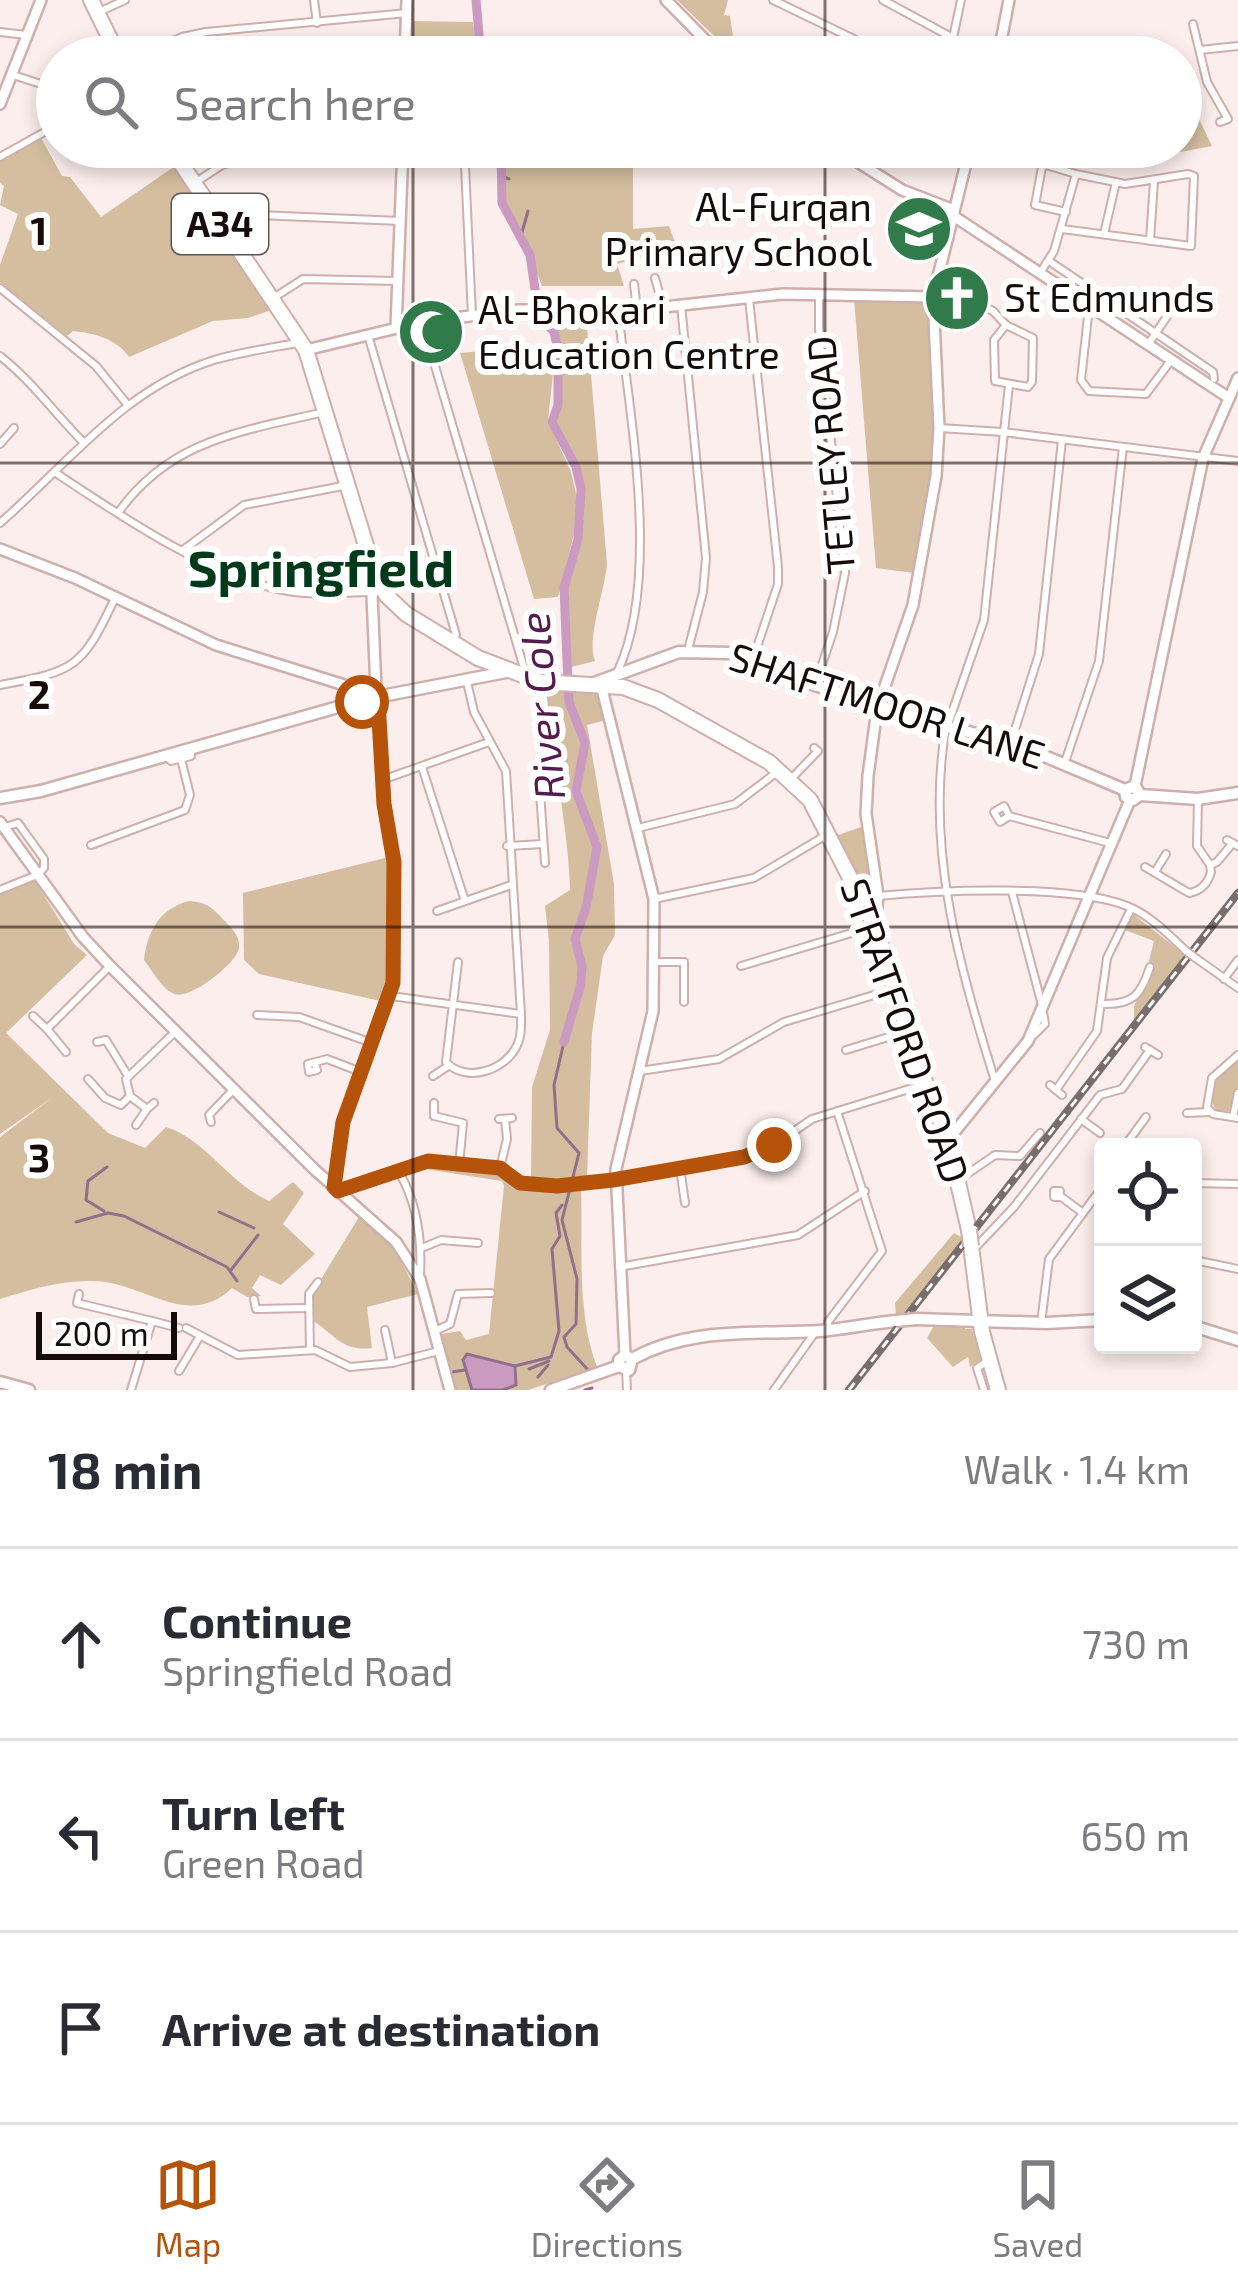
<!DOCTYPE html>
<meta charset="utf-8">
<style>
body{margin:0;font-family:"Exo 2",sans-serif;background:#f2f2f3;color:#2b2b33}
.controls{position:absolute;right:36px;bottom:36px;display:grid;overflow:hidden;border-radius:12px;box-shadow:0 6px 18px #0003}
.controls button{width:108px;height:108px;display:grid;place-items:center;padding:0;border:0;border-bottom:3px solid #e1e1e2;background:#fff;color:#2b2b33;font:60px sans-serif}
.scale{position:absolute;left:36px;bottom:30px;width:141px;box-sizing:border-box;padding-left:12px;border:6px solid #150b0a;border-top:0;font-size:33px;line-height:42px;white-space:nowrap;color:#150b0a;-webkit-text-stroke:9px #fff;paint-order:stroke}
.stop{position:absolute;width:36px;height:36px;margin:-27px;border:9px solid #b45309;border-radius:50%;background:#fff}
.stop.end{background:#b45309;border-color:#fff;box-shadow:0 3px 12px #0008}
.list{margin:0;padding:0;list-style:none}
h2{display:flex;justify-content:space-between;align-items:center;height:156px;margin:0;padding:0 48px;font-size:51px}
h2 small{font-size:39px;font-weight:400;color:#7c7c81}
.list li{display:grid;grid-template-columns:78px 1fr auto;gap:36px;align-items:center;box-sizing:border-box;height:192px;padding:0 48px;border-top:3px solid #e1e1e2}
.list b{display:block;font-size:45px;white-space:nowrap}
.list p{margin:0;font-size:39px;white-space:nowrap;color:#7c7c81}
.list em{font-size:39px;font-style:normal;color:#7c7c81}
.icon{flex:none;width:66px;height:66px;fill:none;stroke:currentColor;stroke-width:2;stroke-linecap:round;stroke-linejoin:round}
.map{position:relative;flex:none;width:1238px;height:1390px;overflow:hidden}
.search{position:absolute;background:#fff;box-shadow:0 6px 18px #0003;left:36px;right:36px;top:36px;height:132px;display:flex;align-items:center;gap:30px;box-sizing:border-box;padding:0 42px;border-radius:66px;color:#7c7c81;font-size:45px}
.sheet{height:732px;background:#fff}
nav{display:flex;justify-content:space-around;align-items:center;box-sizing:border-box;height:168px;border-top:3px solid #e1e1e2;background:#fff;font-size:33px;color:#7c7c81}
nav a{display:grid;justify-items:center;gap:6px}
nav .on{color:#b45309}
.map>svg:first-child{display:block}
.green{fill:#d4be9f}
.water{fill:#cb9ac1;stroke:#946f8a;stroke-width:3}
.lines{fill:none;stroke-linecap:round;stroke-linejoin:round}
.stream{stroke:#946f8a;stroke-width:3}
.river{stroke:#cb9ac1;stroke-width:9}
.minor-casing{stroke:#cfafac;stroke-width:10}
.tertiary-casing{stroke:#cfafac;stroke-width:14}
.secondary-casing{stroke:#cfafac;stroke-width:15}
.trunk-casing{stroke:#cfafac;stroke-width:18}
.minor{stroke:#fff;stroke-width:6}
.tertiary{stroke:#fff;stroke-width:9}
.secondary{stroke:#fff;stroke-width:10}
.trunk{stroke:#fff;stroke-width:14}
.rail-casing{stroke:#786d6c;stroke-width:8}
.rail{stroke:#fff;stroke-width:3;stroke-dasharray:9;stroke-linecap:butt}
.minor-bridge-casing{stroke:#cfafac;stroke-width:10;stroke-linecap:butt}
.secondary-bridge-casing{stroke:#cfafac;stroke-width:15;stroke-linecap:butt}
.trunk-bridge-casing{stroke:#cfafac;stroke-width:18;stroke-linecap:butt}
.minor-bridge{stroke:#fff;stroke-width:6}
.secondary-bridge{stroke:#fff;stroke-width:10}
.trunk-bridge{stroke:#fff;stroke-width:14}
.route{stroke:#b45309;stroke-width:15}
.grid{fill:none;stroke:#150b0a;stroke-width:3;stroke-opacity:0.55}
.labels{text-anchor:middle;stroke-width:12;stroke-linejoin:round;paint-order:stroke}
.shield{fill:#fff;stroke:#5b5454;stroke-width:3}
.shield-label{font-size:36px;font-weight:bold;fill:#150b0a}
.poi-label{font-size:39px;fill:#150b0a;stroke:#fff;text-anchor:start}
.street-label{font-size:39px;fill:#150b0a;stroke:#fff}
.water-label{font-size:42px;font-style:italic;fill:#541b4c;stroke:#fff}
.district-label{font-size:51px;font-weight:bold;fill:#013a1a;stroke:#fff}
.grid-label{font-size:39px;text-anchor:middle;font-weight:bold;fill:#150b0a;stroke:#fff;stroke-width:12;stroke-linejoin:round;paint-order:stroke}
</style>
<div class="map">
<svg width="1238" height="1390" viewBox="0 0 1238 1390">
<rect width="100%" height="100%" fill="#fbeeec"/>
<!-- green -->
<g class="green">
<polygon points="677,0 728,0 724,15 730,16 736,57"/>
<polygon points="411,21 473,22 478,57 409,57"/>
<polygon points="1181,82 1212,146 1138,160 1137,147 1181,147"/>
<path d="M41 138 62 176 70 177 101 217 175 166 271 310 248 318 213 321 129 357C117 339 94 333 73 331L67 336 0 282V265L18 214 0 205 4 186 0 183V159Z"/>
<polygon points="502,147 633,147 633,229 669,226 677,248 617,264 624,286 542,286 525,242 503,203"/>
<polygon points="854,298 930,300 936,417 932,476 914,573 876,568"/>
<path d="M586 315 607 564C605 590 586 640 595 661L567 668 564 588 582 510 576 467 552 422 558 405V349L553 332 539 316Z"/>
<polygon points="556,345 548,421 571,472 580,511 558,597 534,599 460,353"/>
<path d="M544 690 600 692 610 719 587 725 614 884 615 935 603 956 592 1033 587 1177 574 1182 531 1181 532 1087 550 1030 549 941 545 906 570 890C568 821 552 758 544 690Z"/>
<polygon points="864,826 872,883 862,884 838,835"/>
<polygon points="389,857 389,957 385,1002 259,974 244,960 243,893"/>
<path d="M34 879 74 944 87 955 6 1033 108 1133 145 1148 166 1127C208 1141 227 1182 269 1201L293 1182 304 1193 283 1224 315 1254 281 1285 260 1275 252 1288 261 1296 247 1297 232 1288C187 1331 144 1281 92 1281 62 1280 28 1290 0 1299V1137L53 1097 0 1134V893Z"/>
<path d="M189 901C204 902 211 906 221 917 229 926 241 935 239 948 237 963 190 1000 175 994 162 990 152 970 144 960 147 932 160 908 189 901Z"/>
<polygon points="1133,914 1185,955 1134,1020 1134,1006 1154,968 1148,965 1154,941 1125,930"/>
<polygon points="1238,1057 1238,1089 1231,1111 1217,1112 1210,1098 1220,1071"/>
<path d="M437 1163 494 1172 516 1187 551 1190 581 1188C583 1246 576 1312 597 1367L528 1390H456L441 1334 460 1331 466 1340 489 1334 504 1186 502 1181 425 1169 423 1164Z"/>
<path d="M359 1217 395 1250 418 1294 367 1307 372 1348C342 1352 334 1334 312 1320V1294Z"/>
<polygon points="954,1233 964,1239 906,1314 896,1315 895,1303"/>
<polygon points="936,1322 965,1323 965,1329 972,1329 981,1359 970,1367 968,1357 953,1367 927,1338"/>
</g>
<!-- water -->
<polygon class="water" points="467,1354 515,1366 516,1385 503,1390 472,1390 463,1360"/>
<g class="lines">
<!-- stream -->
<g class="stream">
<polyline points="501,176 509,179"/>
<polyline points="521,236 528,211"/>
<polyline points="564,1042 554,1085 557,1128 579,1153 562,1220 577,1279 576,1324 564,1337 567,1347 589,1371"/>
<polyline points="104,1211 86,1200 88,1181 107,1167"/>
<polyline points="219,1212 254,1228"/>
<polyline points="76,1222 108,1213 124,1216 227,1267 237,1281"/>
<polyline points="231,1270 258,1235"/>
<polyline points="515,1366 551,1357 559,1331 552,1249 560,1236 556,1213 562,1205"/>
<polyline points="529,1369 549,1361"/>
<polyline points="452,1372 465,1370"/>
<polyline points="538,1377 548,1365"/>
<polyline points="585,1390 592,1388"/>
</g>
<!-- river -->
<g class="river">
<polyline points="476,0 481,57"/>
<polyline points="501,147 502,203 530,255 539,316 554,332 558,349 558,405 552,422 576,467 581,489 578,539 564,588 567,660 569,702 585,743 576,791 597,847 586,908 575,939 582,966 581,984 564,1042"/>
</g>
<!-- minor casing -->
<g class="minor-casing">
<g id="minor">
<polyline points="314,0 317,23"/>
<polyline points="773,0 854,39 867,57"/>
<polyline points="883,0 953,38"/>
<polyline points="101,11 125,0"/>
<polyline points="1193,24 1207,82 1228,119 1220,122"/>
<polyline points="0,32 26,35"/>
<polyline points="1200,50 1238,46"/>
<polyline points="134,57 182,37 206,32 407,13"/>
<polyline points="949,57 961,0"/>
<polyline points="13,75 41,84 57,97"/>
<polyline points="450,147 465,166 472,316"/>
<polyline points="938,147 964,166"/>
<polyline points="0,157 57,125"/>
<polyline points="196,182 222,165 255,156 402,160"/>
<polyline points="1066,212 1035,205 1042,167 1046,165 1076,174"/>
<polyline points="229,233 258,215 400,221"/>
<polyline points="1104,234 1116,182"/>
<polyline points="1150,241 1154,181"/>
<polyline points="1052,263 1213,372 1214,379"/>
<polyline points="1040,273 1054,251 1076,174 1125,184 1188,174 1194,176 1191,246 1062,229"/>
<polyline points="655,278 663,307"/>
<polyline points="634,284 637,310"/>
<polyline points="0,288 96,366 127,404"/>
<polyline points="275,297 303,279 398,281"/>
<polyline points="749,299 778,567 778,584 753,659"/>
<polyline points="978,304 993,311 1006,325"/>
<polyline points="681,305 706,558 703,592 688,650"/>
<polyline points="1089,307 1081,380 1089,391 1146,394 1172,359"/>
<polyline points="422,322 526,675"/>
<polygon points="1006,325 1033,338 1032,382 1028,387 995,381 994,340"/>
<polyline points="368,335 452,621 456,635 453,641"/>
<polyline points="1149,343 1183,293"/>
<path d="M0 356C32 381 55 414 84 443"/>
<polyline points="939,428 1003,432 1238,461"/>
<polyline points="0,444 14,428"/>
<path d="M56 473C119 515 213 579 288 591 315 596 345 592 372 592"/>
<path d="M118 513C170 439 244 431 324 412"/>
<path d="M0 523C68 464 124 388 214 360 241 352 270 348 297 343"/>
<polyline points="183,550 244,505 348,485"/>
<path d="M617 673C662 579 629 413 618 310"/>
<path d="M0 685C76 671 82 668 115 598"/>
<polyline points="815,685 833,632 845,573 819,328 819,293"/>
<polyline points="543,686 551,775"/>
<path d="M946 726C925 848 959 965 995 1081"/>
<polyline points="947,727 984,620 1009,385"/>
<polyline points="1011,742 1039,654 1062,440"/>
<polyline points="167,757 171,761 191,756 191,750"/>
<polyline points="1065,762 1099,661 1123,447"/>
<polyline points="422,767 465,901"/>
<polyline points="382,780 489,742"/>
<polyline points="790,780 818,751 814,748"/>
<polyline points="540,792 545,863"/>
<polyline points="1198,799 1197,846 1210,865 1217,862 1232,844"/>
<polyline points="1009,816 1004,806 994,812 1000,822 1009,816 1110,843"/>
<polyline points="638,828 735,804 777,772"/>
<polyline points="1227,840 1238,846"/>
<polyline points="91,845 185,810 190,795 181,759"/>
<polyline points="507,846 543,844"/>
<path d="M1145 867 1189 893C1201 891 1208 883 1211 872L1210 865"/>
<polyline points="1155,872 1166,854"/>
<polyline points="0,890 37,875 44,868 44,859 18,823 5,827"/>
<polyline points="1012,892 1042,1005"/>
<path d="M872 893 878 896C939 890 1073 884 1127 906 1150 915 1169 935 1186 951"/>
<polyline points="654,899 754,878 828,834"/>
<polyline points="437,911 511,885"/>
<polyline points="1197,959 1238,988"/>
<path d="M458 962 446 1062C466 1084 508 1070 518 1043 522 1034 521 1024 521 1014L506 771 474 712 467 682"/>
<polyline points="654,962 684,962 684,1002"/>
<polyline points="741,966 875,926"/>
<polyline points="1224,979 1238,960"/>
<polyline points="391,996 521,1014"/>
<path d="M1102 1004C1133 1005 1141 995 1150 967"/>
<polyline points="257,1015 299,1017 372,1043"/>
<polyline points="33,1016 47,1029 110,966"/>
<polyline points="47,1029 66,1052"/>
<polyline points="1034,1035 1045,1024 1043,1012"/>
<polyline points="97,1042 106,1040 128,1076"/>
<polyline points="1145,1047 1158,1055"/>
<polyline points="846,1050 895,1035"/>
<polyline points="1238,1055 1212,1078 1207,1107 1213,1114 1238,1118"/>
<polyline points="315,1064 317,1070 309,1072 308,1064 327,1059 361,1072"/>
<polyline points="640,1071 719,1059 784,1022 894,989"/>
<polyline points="433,1076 448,1066"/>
<polyline points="88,1079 105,1098 121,1105 130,1096"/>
<polyline points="1050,1085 1062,1095"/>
<polyline points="1056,1090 1097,1031 1107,958 1131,909"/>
<polyline points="154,1103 147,1109 130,1096 126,1079 176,1031"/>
<polyline points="434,1103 434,1116 463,1123 459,1165"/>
<polyline points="1187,1113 1209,1112"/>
<polyline points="1233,1117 1238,1093"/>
<polyline points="499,1119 512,1118"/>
<polyline points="1081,1119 1100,1133"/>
<polyline points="211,1122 209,1115 234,1089"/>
<polyline points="136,1125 147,1109"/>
<polyline points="1124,1147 1146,1117"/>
<polyline points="500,1168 507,1139 505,1119"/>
<polyline points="680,1168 685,1203"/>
<path d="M399 1172C417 1203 422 1240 420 1275"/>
<polyline points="960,1179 995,1155 1020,1156 1040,1133"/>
<polyline points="1193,1183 1238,1184"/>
<polyline points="338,1191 428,1161 500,1169 519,1183 557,1186 613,1180 744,1157 774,1145 812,1119 922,1085"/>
<polygon points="1054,1191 1060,1191 1059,1197 1054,1197"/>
<polyline points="1060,1196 1083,1213"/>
<polyline points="422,1248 441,1240 478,1243"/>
<polyline points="975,1248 1014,1207 1100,1095 1122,1089 1150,1050"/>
<polyline points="1199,1261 1238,1269"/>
<polyline points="619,1267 798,1235 865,1191"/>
<polyline points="1193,1271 1194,1266"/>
<polyline points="79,1294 77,1303 152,1321"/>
<polyline points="254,1299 256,1309 308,1308"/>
<polyline points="1041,1323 1049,1259 1103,1186"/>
<polyline points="186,1328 238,1355 315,1350 350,1367 392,1363 439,1351"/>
<polyline points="828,1328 828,1322 882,1251 837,1111"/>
<polyline points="385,1330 392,1363"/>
<polyline points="433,1332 450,1324 458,1294 491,1293"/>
<polyline points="310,1350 309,1294 318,1282"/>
<polyline points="626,1370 627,1390"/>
<polyline points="179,1371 200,1336"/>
<polyline points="131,1390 152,1321 179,1328"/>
<polyline points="774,1390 816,1331"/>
<polyline points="984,1390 977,1368 989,1360"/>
</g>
</g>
<!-- tertiary casing -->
<g class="tertiary-casing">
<g id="tertiary">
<polyline points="666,0 722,57"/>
<polyline points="405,57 407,0"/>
<polyline points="998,57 1009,0"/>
<polyline points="0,104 41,0"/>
<polyline points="834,147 902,190 954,210"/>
<polyline points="952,215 1229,398"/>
<polyline points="396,328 403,147"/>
<polyline points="306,350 422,322 518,310 637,310 783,294 933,297"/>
<polyline points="0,549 75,578 216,645 370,693"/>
<polyline points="601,685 654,899 653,1011 616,1169 625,1355"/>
<polyline points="376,689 372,595 379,585"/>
<polyline points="1135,786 1203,458 1238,378"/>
<polyline points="0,822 83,937 110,966 315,1170 396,1242 420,1279 450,1390"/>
<polyline points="875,926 878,896 866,814 868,776 877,709 913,605 936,476 939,428 933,297 970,147"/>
<polyline points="948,1140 1028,1041 1130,800"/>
<polyline points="334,1187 343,1122 393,983 394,862 384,804 378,701"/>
</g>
</g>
<!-- secondary casing -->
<g class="secondary-casing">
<g id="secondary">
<polyline points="589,685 679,652 732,653 815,685 947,727 1011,742 1125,790"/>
<polyline points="376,689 370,695 374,701 382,696 506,672"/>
<polyline points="1140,795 1135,786 1125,790 1126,797 1133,800 1140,795 1198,799 1238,793"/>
<polyline points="0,798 41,791 370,698"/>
<polyline points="916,1319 1046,1323 1103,1320"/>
<polyline points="1193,1326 1238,1340"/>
<path d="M619 1366V1360L625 1355 632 1359C692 1326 755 1335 820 1331 846 1329 871 1323 896 1321"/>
<polyline points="0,1382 29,1390"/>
<polyline points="551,1390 619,1366 629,1370 632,1359"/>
</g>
</g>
<!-- trunk casing -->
<g class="trunk-casing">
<g id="trunk">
<polyline points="91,0 119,57"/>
<polyline points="170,147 306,350 376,578 387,596 406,614 478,658 541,682 623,687 658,700 769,762 810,800 875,926 916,1059 948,1140 969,1230"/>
<polyline points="971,1246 982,1332 998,1390"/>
</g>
</g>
<!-- minor -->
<use href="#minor" class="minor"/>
<!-- tertiary -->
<use href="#tertiary" class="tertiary"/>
<!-- secondary -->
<use href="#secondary" class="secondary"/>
<!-- trunk -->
<use href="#trunk" class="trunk"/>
<!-- rail casing -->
<g class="rail-casing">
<polyline id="rail" points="849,1390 1238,893"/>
</g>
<!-- rail -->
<use href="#rail" class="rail"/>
<!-- minor-bridge casing -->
<g class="minor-bridge-casing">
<polyline id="minor-bridge" points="1186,951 1197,959"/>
</g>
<!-- secondary-bridge casing -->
<g class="secondary-bridge-casing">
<polyline id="secondary-bridge" points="896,1321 916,1319"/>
</g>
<!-- trunk-bridge casing -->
<g class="trunk-bridge-casing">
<polyline id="trunk-bridge" points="969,1230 971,1246"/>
</g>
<!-- minor-bridge -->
<use href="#minor-bridge" class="minor-bridge"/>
<!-- secondary-bridge -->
<use href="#secondary-bridge" class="secondary-bridge"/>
<!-- trunk-bridge -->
<use href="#trunk-bridge" class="trunk-bridge"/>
</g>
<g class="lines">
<!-- route -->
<polyline class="route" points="362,702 370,698 378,701 384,804 394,862 393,983 343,1122 334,1187 338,1191 428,1161 500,1168 520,1183 557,1186 613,1180 744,1157 774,1145"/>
</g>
<!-- grid -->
<path class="grid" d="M413 0V57M825 0V57M413 147V1390M825 147V1390M0 463H1238M0 927H1238"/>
<!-- icons -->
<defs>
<g id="school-disc" transform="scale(3.45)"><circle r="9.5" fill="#307b49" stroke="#fff"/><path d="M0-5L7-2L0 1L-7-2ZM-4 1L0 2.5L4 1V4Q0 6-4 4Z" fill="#fff"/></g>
<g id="church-disc" transform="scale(3.45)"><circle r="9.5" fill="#307b49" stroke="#fff"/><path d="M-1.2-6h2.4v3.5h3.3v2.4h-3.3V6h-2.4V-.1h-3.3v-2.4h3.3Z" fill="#fff"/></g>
<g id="mosque-disc" transform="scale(3.45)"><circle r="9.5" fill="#307b49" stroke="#fff"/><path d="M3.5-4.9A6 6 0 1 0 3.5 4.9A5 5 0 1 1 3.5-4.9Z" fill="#fff"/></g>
</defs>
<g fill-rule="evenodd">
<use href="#school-disc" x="919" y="229"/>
<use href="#church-disc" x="957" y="298"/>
<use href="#mosque-disc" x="431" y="332"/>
</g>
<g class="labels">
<!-- shield labels -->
<rect class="shield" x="172" y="194" width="96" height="60" rx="9"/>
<g class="shield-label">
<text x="220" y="237">A34</text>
</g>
<!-- poi labels -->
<g class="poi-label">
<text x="872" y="221" text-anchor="end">Al-Furqan<tspan x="872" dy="45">Primary School</tspan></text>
<text x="1004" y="312">St Edmunds</text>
<text x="478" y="324">Al-Bhokari<tspan x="478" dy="45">Education Centre</tspan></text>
</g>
<!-- street labels -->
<g class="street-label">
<text transform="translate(831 455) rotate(-95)" y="14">TETLEY ROAD</text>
<text transform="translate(887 706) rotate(18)" y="14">SHAFTMOOR LANE</text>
<text transform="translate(905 1031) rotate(71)" y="14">STRATFORD ROAD</text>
</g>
<!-- water labels -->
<g class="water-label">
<text transform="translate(542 706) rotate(-95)" y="15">River Cole</text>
</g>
<!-- district labels -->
<g class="district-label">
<text x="321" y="587">Springfield</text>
</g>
</g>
<g class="grid-label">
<text x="39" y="245">1</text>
<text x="39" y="709">2</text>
<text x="39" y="1172">3</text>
</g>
</svg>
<div class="controls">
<button><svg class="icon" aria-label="locate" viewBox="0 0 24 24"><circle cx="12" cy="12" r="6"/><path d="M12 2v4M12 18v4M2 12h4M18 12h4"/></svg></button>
<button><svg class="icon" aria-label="layers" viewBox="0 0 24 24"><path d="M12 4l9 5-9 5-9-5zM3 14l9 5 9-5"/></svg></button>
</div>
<div class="scale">200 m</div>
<div class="stop" style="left:362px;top:702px"></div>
<div class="stop end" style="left:774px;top:1145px"></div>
<div class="search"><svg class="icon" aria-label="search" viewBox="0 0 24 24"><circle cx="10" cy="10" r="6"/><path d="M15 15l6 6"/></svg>Search here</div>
</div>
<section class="sheet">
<h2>18 min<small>Walk · 1.4 km</small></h2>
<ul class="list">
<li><svg class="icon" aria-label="ahead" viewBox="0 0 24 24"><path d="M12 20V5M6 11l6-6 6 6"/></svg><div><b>Continue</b><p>Springfield Road</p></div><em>730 m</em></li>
<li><svg class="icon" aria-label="left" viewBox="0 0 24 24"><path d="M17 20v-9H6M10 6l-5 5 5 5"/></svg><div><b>Turn left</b><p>Green Road</p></div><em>650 m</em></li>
<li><svg class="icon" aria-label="arrive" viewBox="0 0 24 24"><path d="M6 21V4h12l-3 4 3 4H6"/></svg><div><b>Arrive at destination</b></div></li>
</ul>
</section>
<nav>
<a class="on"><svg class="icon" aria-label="map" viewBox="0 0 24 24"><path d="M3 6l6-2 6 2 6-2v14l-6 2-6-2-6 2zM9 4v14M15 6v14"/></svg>Map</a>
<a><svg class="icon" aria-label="directions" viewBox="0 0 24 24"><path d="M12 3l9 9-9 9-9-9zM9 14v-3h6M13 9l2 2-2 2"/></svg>Directions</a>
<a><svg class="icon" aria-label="saved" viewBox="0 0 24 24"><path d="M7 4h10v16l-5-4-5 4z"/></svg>Saved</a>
</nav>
